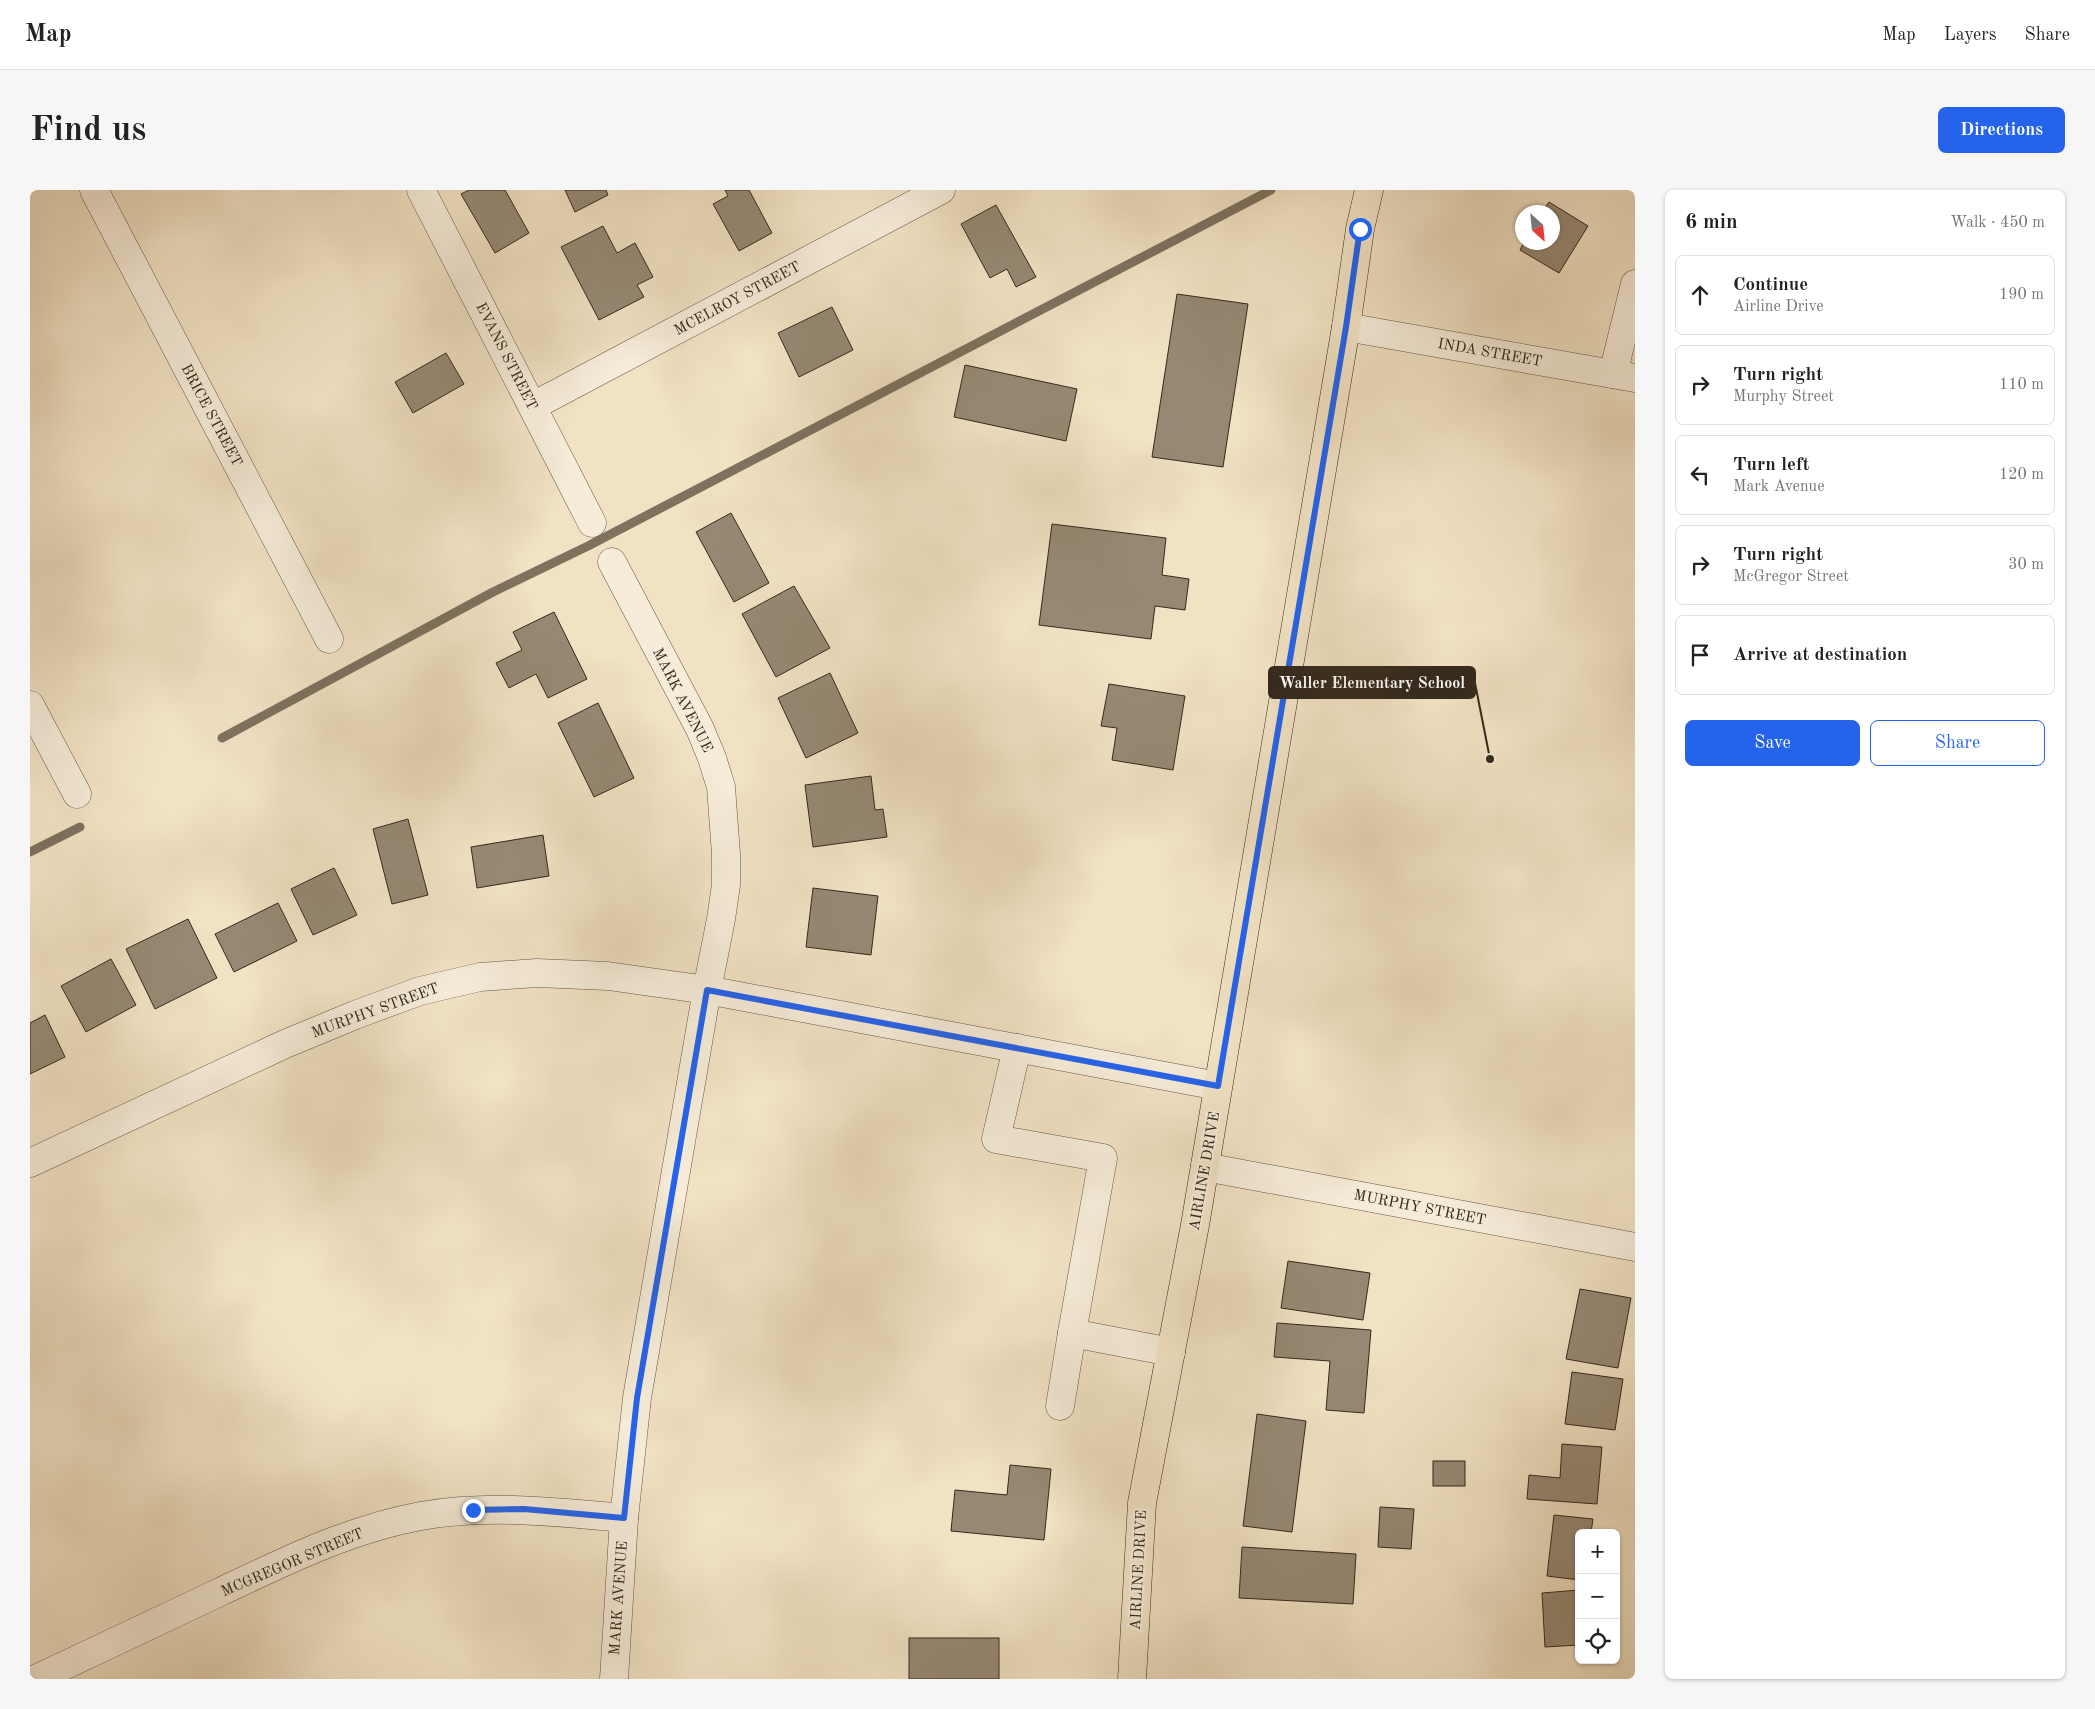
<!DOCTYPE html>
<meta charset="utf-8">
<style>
body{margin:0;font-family:"Old Standard TT",serif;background:#f6f6f6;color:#222}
.controls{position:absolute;right:15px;bottom:15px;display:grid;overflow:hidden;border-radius:8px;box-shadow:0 1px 4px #0004}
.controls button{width:45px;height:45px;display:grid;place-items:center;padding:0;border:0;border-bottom:1px solid #e0e0e0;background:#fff;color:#222;font:25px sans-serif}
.compass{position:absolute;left:1485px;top:15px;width:45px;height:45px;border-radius:50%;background:#fff;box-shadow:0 1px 4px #0004;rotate:153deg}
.stop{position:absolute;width:15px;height:15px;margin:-11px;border:4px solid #2563eb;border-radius:50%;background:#fff}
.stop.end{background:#2563eb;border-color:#fff;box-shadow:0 1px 5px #0008}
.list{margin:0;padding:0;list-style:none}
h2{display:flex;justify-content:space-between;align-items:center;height:65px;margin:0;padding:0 20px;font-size:21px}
h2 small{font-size:16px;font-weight:400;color:#767676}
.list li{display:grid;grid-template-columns:32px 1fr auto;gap:15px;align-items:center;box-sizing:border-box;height:80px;margin:0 10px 10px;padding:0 10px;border:1px solid #e0e0e0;border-radius:8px}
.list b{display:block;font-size:19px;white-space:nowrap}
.list p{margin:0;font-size:16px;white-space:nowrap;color:#767676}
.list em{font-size:16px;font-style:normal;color:#767676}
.actions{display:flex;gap:10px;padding:15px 20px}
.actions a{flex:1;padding:11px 0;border:1px solid #2563eb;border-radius:8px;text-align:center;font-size:18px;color:#2563eb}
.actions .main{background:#2563eb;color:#fff}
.icon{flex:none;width:28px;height:28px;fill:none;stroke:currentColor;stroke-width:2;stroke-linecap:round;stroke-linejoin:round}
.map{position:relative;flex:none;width:1605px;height:1489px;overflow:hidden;border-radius:8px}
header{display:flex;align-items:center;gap:30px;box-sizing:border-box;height:70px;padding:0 25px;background:#fff;border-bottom:1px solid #e0e0e0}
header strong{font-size:24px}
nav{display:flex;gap:28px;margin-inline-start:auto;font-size:18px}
.intro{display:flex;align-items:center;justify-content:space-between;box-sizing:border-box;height:120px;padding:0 30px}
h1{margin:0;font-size:35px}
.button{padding:12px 22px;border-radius:8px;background:#2563eb;color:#fff;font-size:18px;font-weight:700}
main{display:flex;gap:30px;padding:0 30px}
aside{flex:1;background:#fff;border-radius:8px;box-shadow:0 1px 4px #0004}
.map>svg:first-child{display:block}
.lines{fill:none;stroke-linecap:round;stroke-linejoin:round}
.stream{stroke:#7e725f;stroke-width:9}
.building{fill:#968974;stroke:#33291d}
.minor-casing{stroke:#625747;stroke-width:29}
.major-casing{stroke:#33291d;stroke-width:29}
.minor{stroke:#f6ecd9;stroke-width:28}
.major{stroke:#f1e2c4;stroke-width:28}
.route{stroke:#2563eb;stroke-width:6}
.labels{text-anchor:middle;stroke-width:4.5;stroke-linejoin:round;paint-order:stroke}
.street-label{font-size:15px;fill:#33291d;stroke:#f6ecd9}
.leader{fill:none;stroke:#33291d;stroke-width:2}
.callout-dot{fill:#33291d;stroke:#f6ecd9;stroke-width:2}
.callout{fill:#33291d;stroke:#33291d;stroke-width:2}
.callout-label{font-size:16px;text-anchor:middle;font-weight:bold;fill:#fff}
</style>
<header>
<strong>Map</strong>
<nav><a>Map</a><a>Layers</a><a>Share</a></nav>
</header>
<div class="intro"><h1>Find us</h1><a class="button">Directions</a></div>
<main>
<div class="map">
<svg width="1605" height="1489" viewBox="0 0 1605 1489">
<rect width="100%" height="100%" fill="#f1e2c4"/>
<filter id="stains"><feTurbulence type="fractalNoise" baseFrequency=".004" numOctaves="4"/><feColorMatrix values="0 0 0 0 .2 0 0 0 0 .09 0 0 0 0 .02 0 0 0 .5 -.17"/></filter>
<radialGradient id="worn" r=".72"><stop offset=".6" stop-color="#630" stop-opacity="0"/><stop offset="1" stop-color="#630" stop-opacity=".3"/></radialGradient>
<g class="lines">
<!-- stream -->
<g class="stream">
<polyline points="192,548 463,402 558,356 1241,0"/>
<polyline points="0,662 50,637"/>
</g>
</g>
<!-- building -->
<g class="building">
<polygon points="439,0 475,0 499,43 465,63 431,4"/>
<polygon points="535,0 576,0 578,5 545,22"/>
<polygon points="695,0 719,0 742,43 709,61 683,14 698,6"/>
<polygon points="1519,12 1558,36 1529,83 1490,60 1494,52 1522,52 1522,22 1512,22"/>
<polygon points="966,15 1006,87 986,97 977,79 960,88 931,34"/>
<polygon points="573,36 587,63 605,53 623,87 607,95 614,107 569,130 531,57"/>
<polygon points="1147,104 1218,114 1193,277 1122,267"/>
<polygon points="802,117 823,160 769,187 748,143"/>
<polygon points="416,163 434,194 383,223 365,192"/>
<polygon points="935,175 1047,199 1036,251 924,227"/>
<polygon points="701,323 739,393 704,412 666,342"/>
<polygon points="1022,334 1136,348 1132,385 1159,389 1155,420 1125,416 1121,449 1009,435"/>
<polygon points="764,396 800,458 746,487 712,424"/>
<polygon points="524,422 557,489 518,508 506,484 479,498 466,473 492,460 483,442"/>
<polygon points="800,483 828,543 776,568 748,508"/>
<polygon points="1079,494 1155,506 1143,580 1082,570 1087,538 1071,536"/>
<polygon points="568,513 604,588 564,607 528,533"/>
<polygon points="841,586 845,620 853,619 857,647 783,657 775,595"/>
<polygon points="378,629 398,705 362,714 343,639"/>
<polygon points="513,645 519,686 447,698 441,657"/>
<polygon points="304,678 327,725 283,745 261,699"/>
<polygon points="783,698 848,706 841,765 776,757"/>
<polygon points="248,713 267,751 204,782 185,744"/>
<polygon points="158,729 187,788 125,819 96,759"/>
<polygon points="81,769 106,815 56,842 31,796"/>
<polygon points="15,825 35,867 0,884 0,833"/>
<polygon points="1258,1071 1340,1083 1333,1130 1251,1118"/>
<polygon points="1550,1099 1601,1108 1588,1178 1536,1169"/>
<polygon points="1247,1133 1341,1140 1334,1223 1296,1220 1300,1171 1244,1167"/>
<polygon points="1542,1182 1593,1189 1585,1240 1535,1234"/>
<polygon points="1227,1224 1276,1231 1262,1342 1213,1336"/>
<polygon points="1532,1254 1572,1257 1567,1314 1497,1309 1499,1285 1530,1288"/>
<rect x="1403" y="1271" width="32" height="25"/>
<polygon points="980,1275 1021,1279 1014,1350 921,1341 925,1300 977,1305"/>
<polygon points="1350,1317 1384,1319 1381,1359 1348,1357"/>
<polygon points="1524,1325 1563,1329 1561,1343 1549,1343 1549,1390 1517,1386"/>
<polygon points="1212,1357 1326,1364 1323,1414 1209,1408"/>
<polygon points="1549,1400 1549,1455 1515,1457 1512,1403"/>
<rect x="879" y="1448" width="90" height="41"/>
</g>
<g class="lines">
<!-- minor casing -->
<g class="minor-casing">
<g id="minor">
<polyline points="64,0 299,449"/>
<polyline points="391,0 562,333"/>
<polyline points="1316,137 1605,188"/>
<polyline points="1583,184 1605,94"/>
<polyline points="503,216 911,0"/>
<polyline points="582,372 670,539 682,568 691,597 696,664 696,695 691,729 677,800 607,1208 594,1328 584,1489"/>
<polyline points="0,515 47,604"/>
<polyline points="987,858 966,949 1073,968 1042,1143 1141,1162"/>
<polyline points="0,973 255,854 325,825 390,801 450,787 507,783 578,786 677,800 1188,896"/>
<polyline points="1175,977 1605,1057"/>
<polyline points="1030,1216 1042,1143"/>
<path d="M6 1489C67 1460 129 1431 190 1402 255 1371 320 1339 391 1326 459 1314 526 1322 594 1328"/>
</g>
</g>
<!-- major casing -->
<g class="major-casing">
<polyline id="major" points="1102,1489 1112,1313 1165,1035 1316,137 1330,39 1339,0"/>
</g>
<!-- minor -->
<use href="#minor" class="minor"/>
<!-- major -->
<use href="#major" class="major"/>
</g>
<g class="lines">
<!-- route -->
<polyline class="route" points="443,1320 494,1319 594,1328 607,1208 677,800 1188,896 1316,137 1330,39"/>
</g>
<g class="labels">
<!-- street labels -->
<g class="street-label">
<text transform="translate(707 108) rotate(-28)" y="5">MCELROY STREET</text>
<text transform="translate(1460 162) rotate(10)" y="5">INDA STREET</text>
<text transform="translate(477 166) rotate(63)" y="5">EVANS STREET</text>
<text transform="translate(182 225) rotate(62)" y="5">BRICE STREET</text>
<text transform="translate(653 510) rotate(63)" y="5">MARK AVENUE</text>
<text transform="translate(345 820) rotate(-20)" y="5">MURPHY STREET</text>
<text transform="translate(1174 981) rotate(-80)" y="5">AIRLINE DRIVE</text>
<text transform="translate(1390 1017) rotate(11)" y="5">MURPHY STREET</text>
<text transform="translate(262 1372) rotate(-23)" y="5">MCGREGOR STREET</text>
<text transform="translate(1108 1380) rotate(-87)" y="5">AIRLINE DRIVE</text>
<text transform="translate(588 1408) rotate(-86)" y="5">MARK AVENUE</text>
</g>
</g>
<!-- callouts -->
<path class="leader" d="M1460 569L1445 493"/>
<circle class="callout-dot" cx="1460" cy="569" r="5"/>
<rect class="callout" x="1239" y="477" width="206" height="31" rx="5"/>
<g class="callout-label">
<text x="1342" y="498">Waller Elementary School</text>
</g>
<rect width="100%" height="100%" filter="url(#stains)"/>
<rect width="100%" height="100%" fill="url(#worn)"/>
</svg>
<div class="controls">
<button>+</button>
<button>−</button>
<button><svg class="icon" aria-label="locate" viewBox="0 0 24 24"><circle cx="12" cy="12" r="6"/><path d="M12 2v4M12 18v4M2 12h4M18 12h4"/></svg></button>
</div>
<svg class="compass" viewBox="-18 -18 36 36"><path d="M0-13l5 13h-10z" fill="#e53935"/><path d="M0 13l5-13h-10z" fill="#767676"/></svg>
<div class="stop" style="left:1330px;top:39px"></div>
<div class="stop end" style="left:443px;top:1320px"></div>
</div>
<aside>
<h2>6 min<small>Walk · 450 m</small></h2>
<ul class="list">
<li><svg class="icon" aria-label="ahead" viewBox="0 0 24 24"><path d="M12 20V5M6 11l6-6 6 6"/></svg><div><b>Continue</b><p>Airline Drive</p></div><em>190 m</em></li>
<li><svg class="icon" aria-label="right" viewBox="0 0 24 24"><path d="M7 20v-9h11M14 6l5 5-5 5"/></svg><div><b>Turn right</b><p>Murphy Street</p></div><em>110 m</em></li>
<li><svg class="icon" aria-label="left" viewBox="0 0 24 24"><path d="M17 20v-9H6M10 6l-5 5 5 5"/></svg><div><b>Turn left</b><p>Mark Avenue</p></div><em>120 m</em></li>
<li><svg class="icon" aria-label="right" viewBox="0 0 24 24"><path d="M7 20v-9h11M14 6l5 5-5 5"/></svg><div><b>Turn right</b><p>McGregor Street</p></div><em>30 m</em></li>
<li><svg class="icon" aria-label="arrive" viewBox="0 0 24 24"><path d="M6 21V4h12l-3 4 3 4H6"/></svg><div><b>Arrive at destination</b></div></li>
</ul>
<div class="actions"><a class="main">Save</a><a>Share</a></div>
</aside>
</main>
